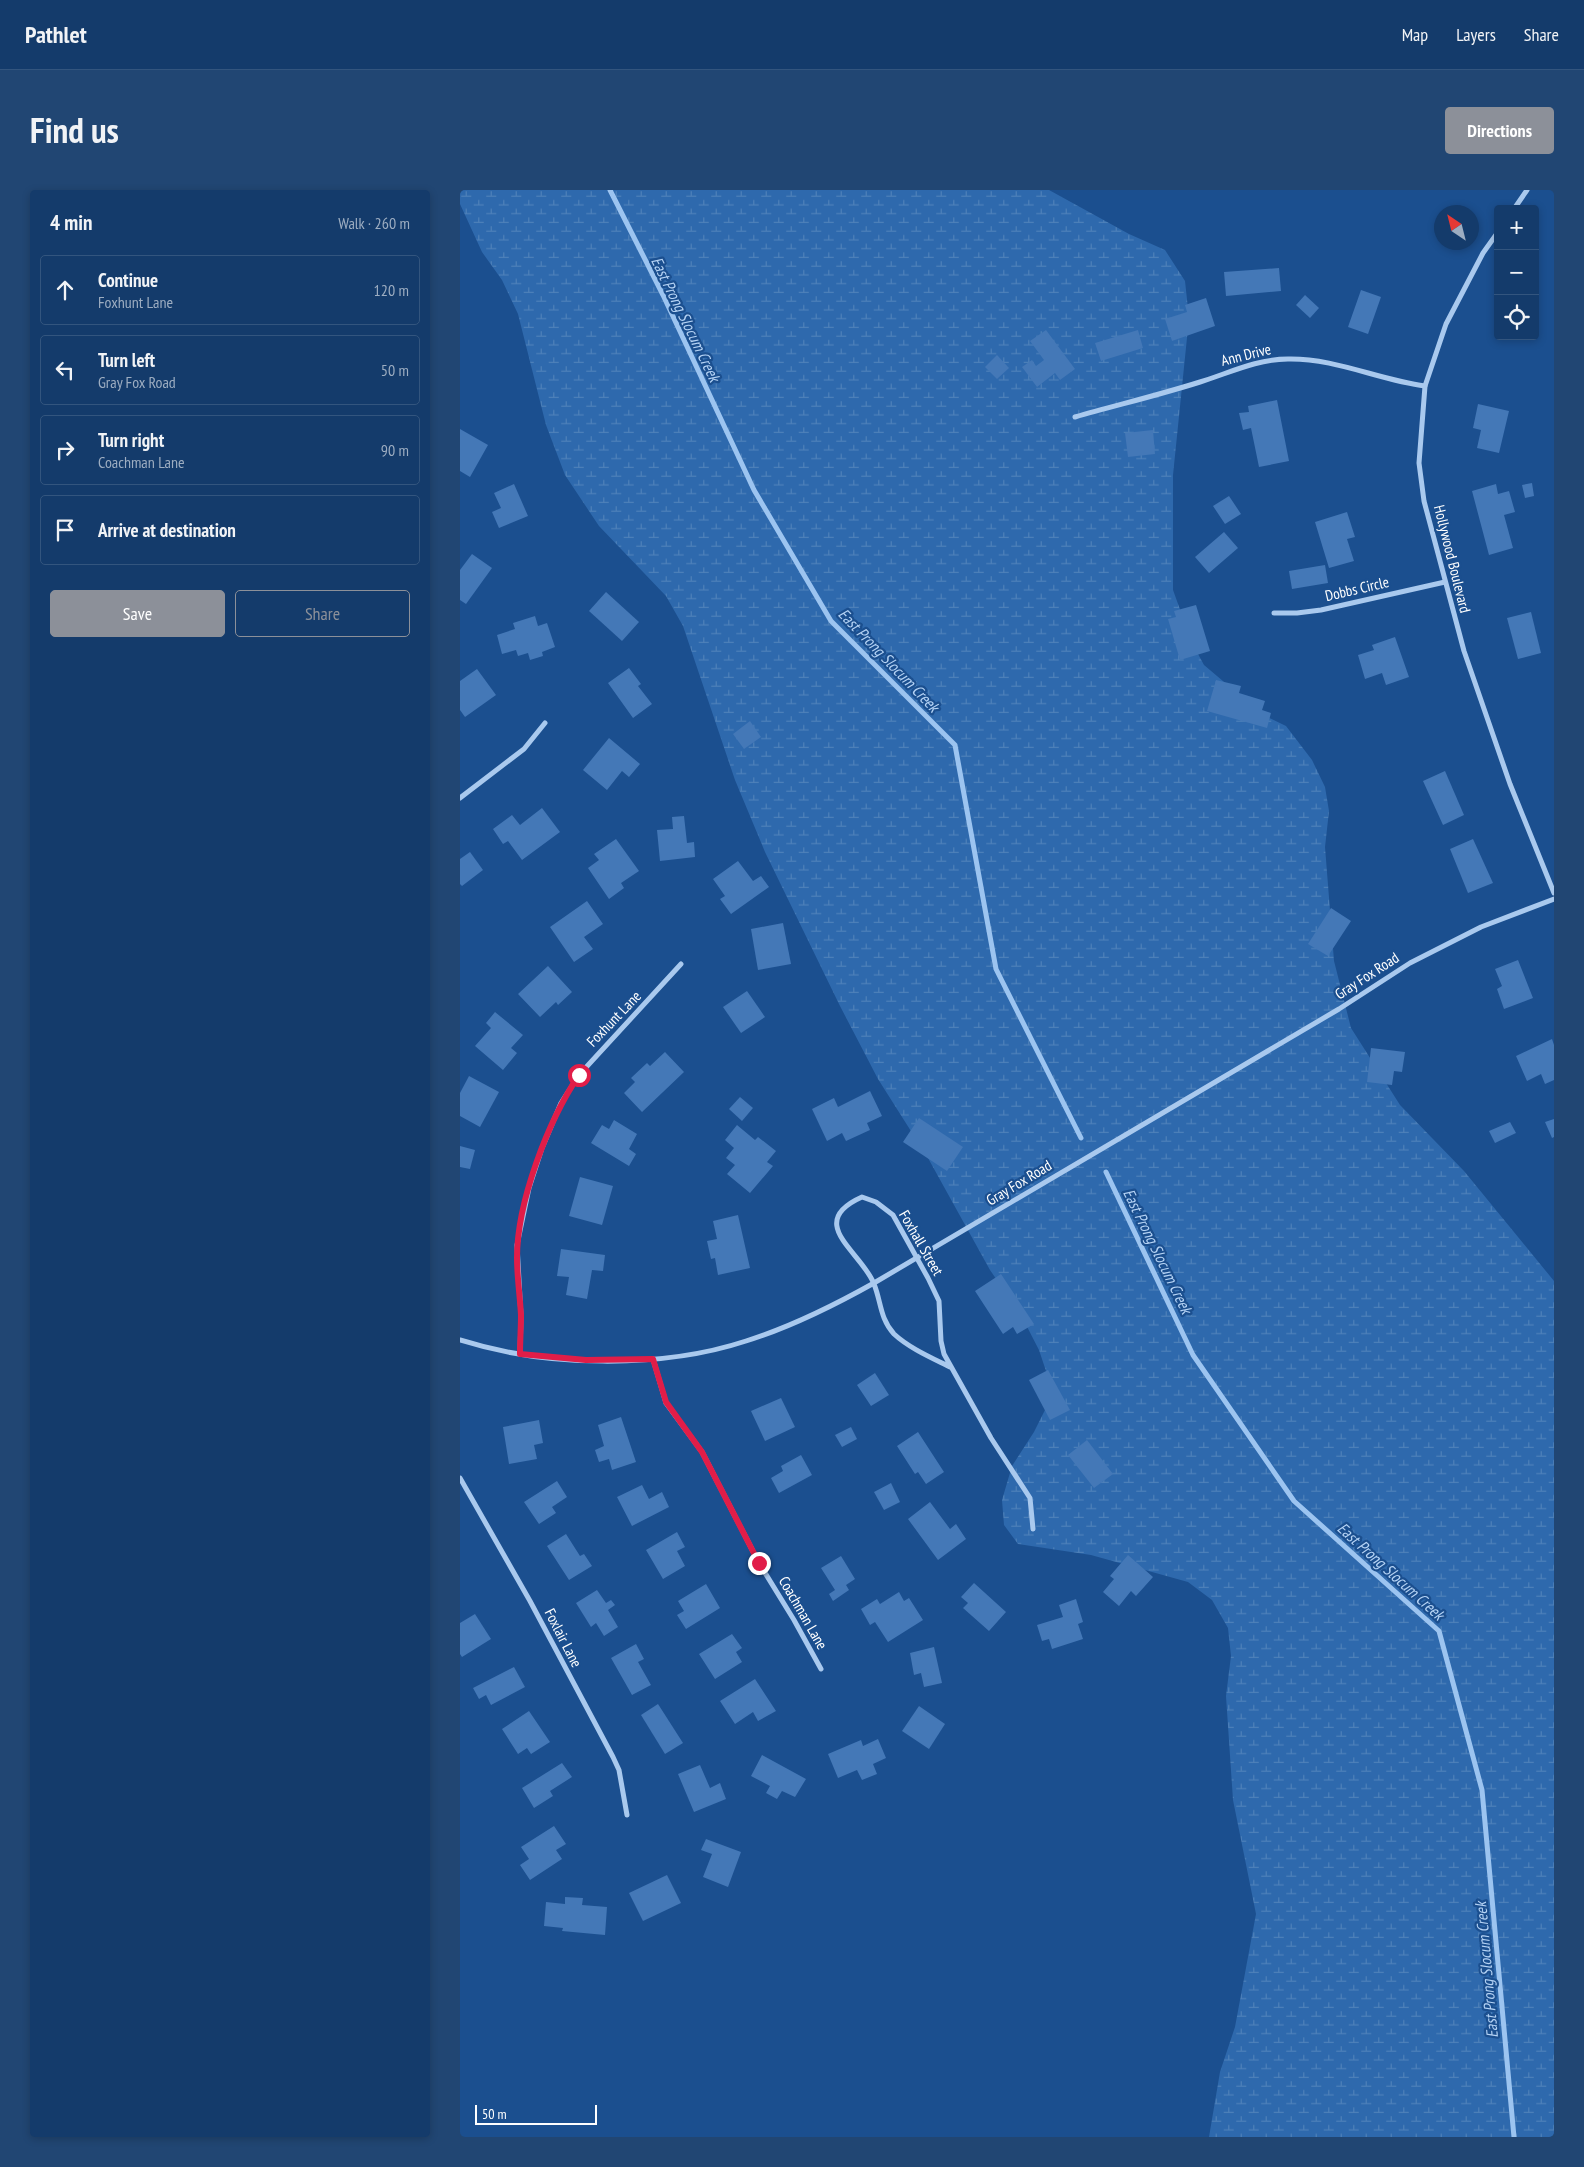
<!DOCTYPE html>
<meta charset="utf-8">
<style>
body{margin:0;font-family:"PT Sans Narrow",sans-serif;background:#214673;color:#f1f3f6}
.controls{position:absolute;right:15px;top:15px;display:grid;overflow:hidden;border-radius:5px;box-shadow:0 2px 8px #0003}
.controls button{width:45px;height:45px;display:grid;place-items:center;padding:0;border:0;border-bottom:1px solid #33557e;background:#143b6b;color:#f1f3f6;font:25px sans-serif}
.compass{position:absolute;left:974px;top:15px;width:45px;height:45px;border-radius:50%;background:#143b6b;box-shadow:0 2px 8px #0003;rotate:325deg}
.scale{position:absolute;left:15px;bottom:12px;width:122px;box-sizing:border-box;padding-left:5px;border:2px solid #fff;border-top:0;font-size:14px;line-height:18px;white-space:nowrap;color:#fff;-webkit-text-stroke:4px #1b4f8f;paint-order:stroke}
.stop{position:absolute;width:15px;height:15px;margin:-11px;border:4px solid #e11d48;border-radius:50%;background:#fff}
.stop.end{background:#e11d48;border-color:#fff;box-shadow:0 1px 5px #0008}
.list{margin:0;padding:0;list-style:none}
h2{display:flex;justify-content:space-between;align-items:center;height:65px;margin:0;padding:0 20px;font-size:21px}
h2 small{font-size:16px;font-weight:400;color:#9dadc1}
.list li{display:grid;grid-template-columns:32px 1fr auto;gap:15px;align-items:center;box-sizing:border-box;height:70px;margin:0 10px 10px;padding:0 10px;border:1px solid #33557e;border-radius:5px}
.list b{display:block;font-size:19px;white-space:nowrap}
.list p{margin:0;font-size:16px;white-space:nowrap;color:#9dadc1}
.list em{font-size:16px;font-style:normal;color:#9dadc1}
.actions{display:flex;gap:10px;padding:15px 20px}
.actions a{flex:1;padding:11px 0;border:1px solid #8c9099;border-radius:5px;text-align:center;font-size:18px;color:#8c9099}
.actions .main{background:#8c9099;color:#fff}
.icon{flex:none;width:28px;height:28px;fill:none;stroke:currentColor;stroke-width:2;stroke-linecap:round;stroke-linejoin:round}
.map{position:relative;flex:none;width:1094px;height:1947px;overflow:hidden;border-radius:5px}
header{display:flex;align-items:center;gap:30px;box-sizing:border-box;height:70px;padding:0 25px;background:#143b6b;border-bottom:1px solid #33557e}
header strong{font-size:24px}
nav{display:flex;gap:28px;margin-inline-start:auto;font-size:18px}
.intro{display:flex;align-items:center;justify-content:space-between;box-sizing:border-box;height:120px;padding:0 30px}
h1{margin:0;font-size:35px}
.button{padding:12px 22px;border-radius:5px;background:#8c9099;color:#fff;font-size:18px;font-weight:700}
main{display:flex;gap:30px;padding:0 30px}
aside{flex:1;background:#143b6b;border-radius:5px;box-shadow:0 2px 8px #0003}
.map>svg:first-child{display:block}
.wetland{fill:url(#wetland-marsh)}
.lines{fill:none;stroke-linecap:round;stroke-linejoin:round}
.stream{stroke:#9cc4f0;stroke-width:5}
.building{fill:#4478b7}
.minor{stroke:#a9c9ee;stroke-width:5}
.route{stroke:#e11d48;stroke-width:6}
.labels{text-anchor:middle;stroke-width:4.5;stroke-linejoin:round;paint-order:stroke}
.street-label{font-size:15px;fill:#fff;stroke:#1b4f8f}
.water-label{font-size:16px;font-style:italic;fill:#b5d3f5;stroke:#1b4f8f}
</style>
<header>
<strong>Pathlet</strong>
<nav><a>Map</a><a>Layers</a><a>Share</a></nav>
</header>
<div class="intro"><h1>Find us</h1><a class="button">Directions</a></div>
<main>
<aside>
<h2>4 min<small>Walk · 260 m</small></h2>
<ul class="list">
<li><svg class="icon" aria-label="ahead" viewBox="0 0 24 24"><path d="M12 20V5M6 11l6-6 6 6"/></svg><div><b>Continue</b><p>Foxhunt Lane</p></div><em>120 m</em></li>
<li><svg class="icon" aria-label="left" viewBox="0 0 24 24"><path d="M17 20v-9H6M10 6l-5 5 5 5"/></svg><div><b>Turn left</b><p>Gray Fox Road</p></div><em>50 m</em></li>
<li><svg class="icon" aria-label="right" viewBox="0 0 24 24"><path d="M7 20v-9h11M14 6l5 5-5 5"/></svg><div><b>Turn right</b><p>Coachman Lane</p></div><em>90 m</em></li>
<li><svg class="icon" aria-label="arrive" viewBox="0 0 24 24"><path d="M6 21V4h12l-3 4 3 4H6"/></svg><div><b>Arrive at destination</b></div></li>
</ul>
<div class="actions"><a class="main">Save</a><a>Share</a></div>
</aside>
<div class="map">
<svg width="1094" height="1947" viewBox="0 0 1094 1947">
<defs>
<pattern id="wetland-marsh" width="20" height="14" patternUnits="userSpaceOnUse" patternTransform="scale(1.25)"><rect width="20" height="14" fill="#2e69ad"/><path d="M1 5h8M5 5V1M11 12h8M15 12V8" fill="none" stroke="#4d80b9"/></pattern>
</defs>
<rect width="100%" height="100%" fill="#1b4f8f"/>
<!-- wetland -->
<polygon class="wetland" points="0,0 589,0 669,44 705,60 725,91 729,128 713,285 713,400 732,453 744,475 803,525 826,536 852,570 865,597 869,621 865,657 874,771 891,838 940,915 1004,981 1094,1091 1094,1947 749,1947 760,1882 775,1837 796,1724 773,1610 766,1506 771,1466 768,1438 752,1410 728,1392 631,1365 558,1354 544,1335 542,1310 552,1276 574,1242 588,1214 588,1187 579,1160 561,1125 530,1080 468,968 418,889 380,816 305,662 275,590 223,436 206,406 139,336 105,285 86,235 58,124 42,90 22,62 0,14"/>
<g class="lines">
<!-- stream -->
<g class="stream">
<polyline points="150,0 203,105 294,300 371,431 495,555 536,779 621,948"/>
<polyline points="646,982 733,1165 834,1311 979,1441 1022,1600 1054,1947"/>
</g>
</g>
<!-- building -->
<g class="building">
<polygon points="819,78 821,101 766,106 764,82"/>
<polygon points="901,100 921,107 908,144 888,137"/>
<polygon points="845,105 859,118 850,128 836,115"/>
<polygon points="746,108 755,136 712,151 705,129 727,122 725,115"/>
<polygon points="586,140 615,179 600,190 595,183 577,197 562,177 572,170 576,176 584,170 570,151"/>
<polygon points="678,140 683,158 641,171 635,153"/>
<polygon points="537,165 549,178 537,189 525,177"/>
<polygon points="817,210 829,271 799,277 791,238 783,240 779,223 789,222 788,216"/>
<polygon points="1018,214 1049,221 1039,263 1017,258 1021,240 1013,238"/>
<polygon points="0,239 28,255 10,287 0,281"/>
<polygon points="693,240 695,264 668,267 665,243"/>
<polygon points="1072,293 1074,306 1065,308 1062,295"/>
<polygon points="54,294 68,326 39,338 32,322 41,318 34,303"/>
<polygon points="1036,294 1038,304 1049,301 1055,322 1044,325 1053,358 1029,365 1012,301"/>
<polygon points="769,306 781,324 765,334 753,316"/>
<polygon points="887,322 895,347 887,349 894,371 869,378 855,332"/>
<polygon points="764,342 778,358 749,383 735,367"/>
<polygon points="12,364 32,378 6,414 0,410 0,380"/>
<polygon points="865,375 868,393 832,399 829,381"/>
<polygon points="146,402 179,432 162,451 129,421"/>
<polygon points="736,415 750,461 720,470 708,429 716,427 714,421"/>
<polygon points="1071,422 1081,463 1058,469 1047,428"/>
<polygon points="75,426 78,436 87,433 95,457 82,462 83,466 70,470 68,463 58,466 56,460 42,464 37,445 55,439 53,433"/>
<polygon points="935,447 949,487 926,495 922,483 905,489 898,465 914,460 912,455"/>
<polygon points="169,478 181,494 178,496 192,514 173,528 148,493"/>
<polygon points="17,479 36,505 5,527 0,520 0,491"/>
<polygon points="756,490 781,496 779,503 805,511 802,520 811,523 807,538 747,521"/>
<polygon points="290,531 301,547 284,559 273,544"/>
<polygon points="149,548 180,574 169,587 162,581 147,600 123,580"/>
<polygon points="985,581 1004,625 983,635 963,591"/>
<polygon points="82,618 100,642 62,670 48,651 43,654 33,639 52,625 60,635"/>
<polygon points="224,626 227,653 234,652 235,667 200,671 197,640 213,639 212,627"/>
<polygon points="156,649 179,681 161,693 164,698 149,709 128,678 139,670 134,664"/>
<polygon points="1013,649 1033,693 1008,703 990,659"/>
<polygon points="10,662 23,680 2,696 0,694 0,669"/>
<polygon points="278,671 293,691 301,686 309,697 271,724 260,709 265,706 253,689"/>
<polygon points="127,711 143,734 124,747 133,759 114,772 90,737"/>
<polygon points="871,718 891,731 868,766 848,754"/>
<polygon points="323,733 331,774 298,780 291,739"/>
<polygon points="1058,770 1073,808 1044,819 1037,799 1042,796 1035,779"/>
<polygon points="88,776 112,802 98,815 96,812 80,827 58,804"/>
<polygon points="287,801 305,827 281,843 263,817"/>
<polygon points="35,822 63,845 51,858 57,863 43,880 15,856 31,838 26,833"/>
<polygon points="1092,849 1094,855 1094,890 1085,894 1081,884 1067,891 1056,866"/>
<polygon points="911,858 945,862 942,882 934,881 932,895 907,892"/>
<polygon points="205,862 224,882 182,922 164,903 175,892 171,888 187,873 190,876"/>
<polygon points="9,886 39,902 20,937 0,926 0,903"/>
<polygon points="410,901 422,926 407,933 410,940 386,951 382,943 367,951 352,919 374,908 378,917"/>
<polygon points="280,907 293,918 282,931 269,919"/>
<polygon points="459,928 503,957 487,981 443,952"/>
<polygon points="1094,929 1094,947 1092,948 1085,932"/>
<polygon points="154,930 177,944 169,959 176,964 169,976 131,953 142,935 149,939"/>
<polygon points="1050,932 1056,943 1035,953 1029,941"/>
<polygon points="277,935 295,950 298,947 316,961 307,972 313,976 290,1003 267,984 275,975 266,968 274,958 265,950"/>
<polygon points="0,956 15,960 10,979 0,977"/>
<polygon points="120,987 153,996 142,1035 109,1026"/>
<polygon points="278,1025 290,1078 258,1085 255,1068 251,1069 247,1051 257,1049 253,1031"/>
<polygon points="101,1059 145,1065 143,1081 132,1080 127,1109 106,1105 109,1087 97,1086"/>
<polygon points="541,1084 574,1134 557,1144 553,1137 543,1144 515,1101"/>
<polygon points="588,1180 610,1220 590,1230 569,1190"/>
<polygon points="415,1183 429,1205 411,1216 397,1195"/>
<polygon points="321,1208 335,1237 305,1251 291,1221"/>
<polygon points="161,1227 176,1272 152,1280 149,1269 139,1272 135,1260 144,1256 138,1235"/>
<polygon points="79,1230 83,1253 74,1255 77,1269 49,1274 43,1237"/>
<polygon points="391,1237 397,1249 382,1257 375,1245"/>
<polygon points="458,1242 484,1282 466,1294 458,1282 455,1284 437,1256"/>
<polygon points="627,1250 653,1284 634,1298 608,1265"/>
<polygon points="341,1265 352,1285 319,1303 311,1288 323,1281 321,1276"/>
<polygon points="97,1291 107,1307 92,1317 96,1323 79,1334 64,1312"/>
<polygon points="431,1293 440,1312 424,1320 414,1302"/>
<polygon points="182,1295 189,1309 202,1302 209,1317 172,1336 157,1307"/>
<polygon points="470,1312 490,1339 496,1334 506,1349 478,1370 448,1329"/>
<polygon points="217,1342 225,1357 217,1361 225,1376 203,1389 186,1360"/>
<polygon points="106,1344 120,1366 124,1364 132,1376 109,1390 87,1356"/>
<polygon points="668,1365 693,1387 676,1406 671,1401 659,1416 643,1402 654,1389 650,1386"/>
<polygon points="381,1366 395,1389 386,1395 389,1400 373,1411 369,1404 375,1400 361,1378"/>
<polygon points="514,1393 546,1422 529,1441 503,1418 508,1413 501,1407"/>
<polygon points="246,1394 260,1418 226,1439 217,1425 224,1421 218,1411"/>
<polygon points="137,1400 146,1413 151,1410 155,1415 148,1420 158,1437 144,1446 136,1433 131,1437 116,1413"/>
<polygon points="439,1402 444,1411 449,1408 463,1430 428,1452 415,1432 410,1435 401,1419 417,1409 420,1414"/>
<polygon points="616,1409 623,1432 618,1434 623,1449 592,1459 589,1449 582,1451 577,1435 603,1427 599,1415"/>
<polygon points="15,1424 31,1449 2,1467 0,1464 0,1433"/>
<polygon points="272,1444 282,1458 276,1462 282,1472 255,1489 239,1464"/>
<polygon points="176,1454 184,1469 178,1472 191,1495 172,1505 151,1468"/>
<polygon points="474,1457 482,1493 464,1497 461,1483 454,1485 450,1463"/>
<polygon points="54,1477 65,1497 31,1515 26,1505 19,1509 13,1498"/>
<polygon points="295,1489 316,1521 298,1531 293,1522 275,1534 260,1511"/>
<polygon points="198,1514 223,1553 205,1564 181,1525"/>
<polygon points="459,1516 485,1534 469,1559 442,1541"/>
<polygon points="69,1521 90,1552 71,1564 67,1558 58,1564 42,1539"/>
<polygon points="418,1549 426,1568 413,1574 417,1584 402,1590 397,1580 378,1588 368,1564 401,1550 403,1556"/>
<polygon points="302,1565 346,1589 335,1607 322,1601 317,1609 306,1603 310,1596 291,1586"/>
<polygon points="102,1573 112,1587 90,1601 93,1606 74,1618 62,1598"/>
<polygon points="240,1575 250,1598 260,1593 266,1609 234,1622 218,1584"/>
<polygon points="94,1636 106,1654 96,1660 102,1669 70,1690 60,1675 69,1669 61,1657"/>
<polygon points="246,1649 281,1662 268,1697 243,1687 252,1664 241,1660"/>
<polygon points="207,1685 221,1713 183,1731 169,1703"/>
<polygon points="105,1707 123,1708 122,1715 147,1717 145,1745 102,1741 103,1738 84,1736 86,1712 105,1714"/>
</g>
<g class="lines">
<!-- minor -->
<g class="minor">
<polyline points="1054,19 1067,0"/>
<polyline points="1038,42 1023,63 986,134 965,196 959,273 964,311 1004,461 1050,594 1094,703"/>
<path d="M615 227C657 215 699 205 740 192 769 183 797 169 828 169 875 168 919 190 965 196"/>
<polyline points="814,423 837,423 861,420 985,392"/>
<polyline points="0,608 64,559 85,533"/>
<path d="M0 1150C85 1177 201 1179 286 1151 331 1137 373 1116 414 1093L879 819 950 773 1021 737 1094 709"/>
<polyline points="60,1164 61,1126 57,1055 69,998 82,958 101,913 119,885 221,774"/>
<polyline points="193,1169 206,1213 242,1262 299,1373 334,1430 361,1479"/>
<path d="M490 1177C472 1168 449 1158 434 1144 420 1129 421 1111 414 1094 402 1062 344 1033 402 1007L416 1012 433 1025 468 1088 479 1111 481 1151 484 1164 531 1248 570 1308 573 1339"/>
<polyline points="0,1288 70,1411 153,1567 159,1580 167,1625"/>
</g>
</g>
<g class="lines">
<!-- route -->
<path class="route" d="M119 885C88 931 57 1012 57 1068 57 1087 60 1106 61 1125 61 1138 60 1151 60 1164L126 1170 193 1169 206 1212 242 1262 299 1373"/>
</g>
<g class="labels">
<!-- street labels -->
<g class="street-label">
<text transform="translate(786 165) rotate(-14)" y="5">Ann Drive</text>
<text transform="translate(992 369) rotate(76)" y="5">Hollywood Boulevard</text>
<text transform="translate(897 399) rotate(-13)" y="5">Dobbs Circle</text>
<text transform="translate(907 786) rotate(-33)" y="5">Gray Fox Road</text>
<text transform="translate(154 829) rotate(-46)" y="5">Foxhunt Lane</text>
<text transform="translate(559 993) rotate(-31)" y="5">Gray Fox Road</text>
<text transform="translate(461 1053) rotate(60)" y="5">Foxhall Street</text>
<text transform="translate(343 1423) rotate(60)" y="5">Coachman Lane</text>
<text transform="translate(103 1448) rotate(63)" y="5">Foxlair Lane</text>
</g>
<!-- water labels -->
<g class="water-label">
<text transform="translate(226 129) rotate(64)" y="6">East Prong Slocum Creek</text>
<text transform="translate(429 470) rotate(46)" y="6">East Prong Slocum Creek</text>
<text transform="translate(698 1061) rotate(64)" y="6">East Prong Slocum Creek</text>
<text transform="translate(931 1381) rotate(42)" y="6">East Prong Slocum Creek</text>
<text transform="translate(1026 1780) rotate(-95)" y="6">East Prong Slocum Creek</text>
</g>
</g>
</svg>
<div class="controls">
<button>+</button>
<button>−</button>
<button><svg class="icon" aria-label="locate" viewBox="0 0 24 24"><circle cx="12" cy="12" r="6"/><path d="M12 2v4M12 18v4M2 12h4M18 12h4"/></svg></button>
</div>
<svg class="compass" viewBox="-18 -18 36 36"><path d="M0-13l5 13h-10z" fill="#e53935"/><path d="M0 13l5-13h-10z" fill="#9dadc1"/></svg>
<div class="scale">50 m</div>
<div class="stop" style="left:119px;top:885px"></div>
<div class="stop end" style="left:299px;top:1373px"></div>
</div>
</main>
